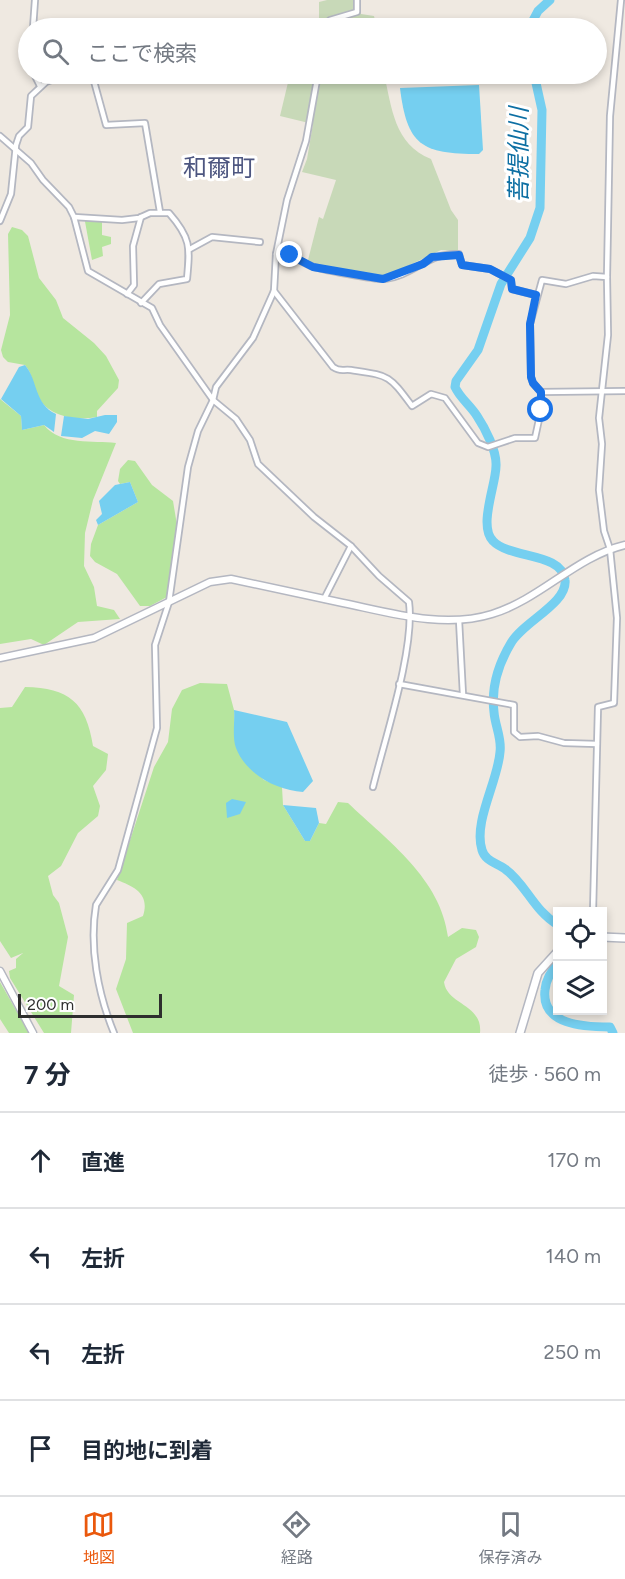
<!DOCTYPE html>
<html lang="ja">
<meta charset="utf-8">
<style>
body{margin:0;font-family:Figtree,"Noto Sans JP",sans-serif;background:#f2f2f3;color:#1f2937}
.controls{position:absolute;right:18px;bottom:18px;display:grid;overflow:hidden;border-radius:0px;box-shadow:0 3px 9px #0003}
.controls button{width:54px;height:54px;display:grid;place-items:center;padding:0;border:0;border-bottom:2px solid #e0e1e3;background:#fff;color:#1f2937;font:30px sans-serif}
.scale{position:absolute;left:18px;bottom:15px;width:144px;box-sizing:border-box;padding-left:6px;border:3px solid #2e2e2e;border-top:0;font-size:16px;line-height:21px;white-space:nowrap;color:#2e2e2e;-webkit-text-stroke:4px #fff;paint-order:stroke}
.stop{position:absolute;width:18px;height:18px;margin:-14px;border:4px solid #1a73e8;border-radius:50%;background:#fff}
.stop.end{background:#1a73e8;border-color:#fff;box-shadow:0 2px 6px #0008}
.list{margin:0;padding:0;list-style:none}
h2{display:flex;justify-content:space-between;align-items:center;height:78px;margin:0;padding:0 24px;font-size:26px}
h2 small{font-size:20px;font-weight:400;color:#747a83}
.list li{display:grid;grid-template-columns:39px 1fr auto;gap:18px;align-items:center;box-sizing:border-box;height:96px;padding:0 24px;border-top:2px solid #e0e1e3}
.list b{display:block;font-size:22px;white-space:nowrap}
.list em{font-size:20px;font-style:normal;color:#747a83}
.icon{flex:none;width:33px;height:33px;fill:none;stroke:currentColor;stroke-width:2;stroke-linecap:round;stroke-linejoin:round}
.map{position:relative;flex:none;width:625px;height:1033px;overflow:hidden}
.search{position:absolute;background:#fff;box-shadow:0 3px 9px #0003;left:18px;right:18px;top:18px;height:66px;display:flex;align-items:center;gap:15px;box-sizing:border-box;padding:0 21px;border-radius:33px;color:#747a83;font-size:22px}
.sheet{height:462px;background:#fff}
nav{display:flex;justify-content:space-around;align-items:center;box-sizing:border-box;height:84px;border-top:2px solid #e0e1e3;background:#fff;font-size:16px;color:#747a83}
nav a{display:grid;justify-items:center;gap:3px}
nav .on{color:#ea580c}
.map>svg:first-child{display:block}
.green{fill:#b6e59e}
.cemetery{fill:#c8d9b8}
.water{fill:#75cff0}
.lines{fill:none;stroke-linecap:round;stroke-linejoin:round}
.river{stroke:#75cff0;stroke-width:9}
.minor-casing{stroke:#b4b7c1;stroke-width:8}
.tertiary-casing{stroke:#b4b7c1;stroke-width:9}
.secondary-casing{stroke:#b4b7c1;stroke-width:10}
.minor{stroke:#fff;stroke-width:4.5}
.tertiary{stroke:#fff;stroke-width:6}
.secondary{stroke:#fff;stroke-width:7}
.route{stroke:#1a73e8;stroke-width:8}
.labels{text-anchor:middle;stroke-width:6;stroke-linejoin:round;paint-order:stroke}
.water-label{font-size:24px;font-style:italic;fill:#0d6fa3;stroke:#fff}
.neighbourhood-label{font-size:24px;fill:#4d5680;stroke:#fff}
</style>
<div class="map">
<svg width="625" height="1033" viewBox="0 0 625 1033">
<rect width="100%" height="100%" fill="#efe9e1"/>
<!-- green -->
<g class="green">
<polygon points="84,216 102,219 102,235 111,237 111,244 102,247 103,256 92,260"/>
<path d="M12 227 22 230 28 236 39 278 56 300 63 318 94 343 106 356 119 380 118 388 97 411V417C76 421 48 417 38 396 32 385 33 374 25 365L8 362 3 357 1 350 10 315 8 234Z"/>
<path d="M0 399 21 416 22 430 44 425C61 446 93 440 116 443L93 500 85 533 84 566 94 587 97 606 114 610 120 619 78 622 44 645 31 639 0 644Z"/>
<polygon points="128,460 135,461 152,485 173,501 177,525 167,597 150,606 140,606 117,574 95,562 90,556 91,544 98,525 138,502 130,482 120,484 118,481 120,469"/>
<path d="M200 683 227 684 234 710 236 747 264 780 282 787 283 805 305 841H310L319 823 326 824 338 802 348 803C388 841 441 879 448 937L462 928 476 930 479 937 476 947 456 959 444 982C447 1005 483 1004 480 1033H133L116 989 126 959 127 923 143 916C150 894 135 887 117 880L154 767 168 742 172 709 182 690Z"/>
<path d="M25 687C69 688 86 702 93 746L108 754 106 770 93 786 100 806 98 816 78 833 61 866 48 876 53 895 59 903 68 937 59 986 74 995 71 1033H44L10 978 9 971 16 968V959L23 953 11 958 0 941V708L12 707Z"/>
<polygon points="0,982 29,1033 9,1033 0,1019"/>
</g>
<!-- cemetery -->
<g class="cemetery">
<polygon points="327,0 361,0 361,14 374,16 377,28 319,28 319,2"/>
<path d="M290 74H384C392 108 394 144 431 159L451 210 458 220V251L441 250 387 276 315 264 308 260 319 217 323 219 336 180 302 172 307 159 313 124 280 116Z"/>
</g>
<!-- water -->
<g class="water">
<path d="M479 85 483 150 479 154C421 154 407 145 400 88Z"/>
<path d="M25 365C38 380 34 404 56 414L54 432 44 425 22 430 21 416 1 399 19 367Z"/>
<polygon points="105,415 117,415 117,422 109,434 95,431 82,438 61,436 64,416 88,419"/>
<polygon points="130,482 138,502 98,525 96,520 102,514 99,501 115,485"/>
<path d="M234 710 287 722 313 781 303 792C276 790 246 774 236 748 232 738 235 721 234 710Z"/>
<polygon points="232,799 246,802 240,814 227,818 226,803"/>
<polygon points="283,805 316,808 319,823 310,841 305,841"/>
</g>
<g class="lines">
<!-- river -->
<g class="river">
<polyline points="529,28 538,11 550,0"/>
<path d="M534 74 542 110 540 208 530 238 501 284 478 350 456 381 455 387C460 398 470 405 477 416 485 428 497 451 496 466 496 485 478 526 493 541 510 559 562 552 565 580 568 603 523 622 511 643 499 663 491 688 494 712 495 726 502 738 500 752 498 781 473 822 482 850 485 861 497 863 505 869 526 884 533 910 558 925"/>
<path d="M558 964C550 972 546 979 545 990 541 1025 584 1027 610 1027L613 1033"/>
</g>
<!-- minor casing -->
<g class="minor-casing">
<g id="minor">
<polyline points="33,28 35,0"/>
<polyline points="324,28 330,20 357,12 357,0"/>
<polyline points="34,74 40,86"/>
<polyline points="92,74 106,125 145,123 160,212"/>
<path d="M0 136 31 163 43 180 69 207 74 217 88 271 152 308 160 325 213 400 236 419 250 440 258 464 314 517 351 546 379 576 409 602C415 649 385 738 373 787"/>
<path d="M74 217 122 220 139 218 150 213H169C191 238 190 247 187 279L159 284 141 303"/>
<polyline points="0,221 11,194 16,145 19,136 28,127 31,96 46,82 68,74"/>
<polyline points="190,249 212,237 260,242"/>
<path d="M276 254C291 255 298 260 311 266 318 269 377 280 385 279 413 276 428 252 459 254L462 265 490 269 511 280 512 289 536 295"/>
<polyline points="607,277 593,276 566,284 542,280 530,324 531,377 533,383 541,392 625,391"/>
<path d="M274 291 333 367C340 372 343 369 351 370 390 376 388 374 412 406L431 394 445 398 478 443 488 447 515 438H535L541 410V392"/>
<polyline points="127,294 134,285 133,246 141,217"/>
<polyline points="324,599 351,546"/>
<polyline points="459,620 463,695"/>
<polyline points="399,684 514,705 514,732 520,737 538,736 564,743 597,744"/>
<polyline points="593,912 598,707 614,703 617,618 610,549 604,531 599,490 602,444 599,418 608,335 607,277 610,116 621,0"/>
<path d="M114 1033C98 994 89 947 96 905L118 870 157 728 155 645 169 602 188 467 198 431 213 400 216 387 253 338 274 291 276 254 287 200 306 141 318 74"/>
</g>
</g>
<!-- tertiary casing -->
<g class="tertiary-casing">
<g id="tertiary">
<path d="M0 658 94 638 210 582 231 579C269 587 306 595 343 603 391 613 444 629 492 614 541 599 575 557 625 545"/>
<polyline points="0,971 33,1033"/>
</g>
</g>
<!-- secondary casing -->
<g class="secondary-casing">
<g id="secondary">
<polyline points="602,937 625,938"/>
<polyline points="520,1033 538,973 558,951"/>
</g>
</g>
<!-- minor -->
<use href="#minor" class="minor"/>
<!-- tertiary -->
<use href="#tertiary" class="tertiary"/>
<!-- secondary -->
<use href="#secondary" class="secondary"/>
</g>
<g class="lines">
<!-- route -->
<polyline class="route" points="290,255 313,267 383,279 423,264 432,257 459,255 462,265 490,269 511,280 512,289 536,295 530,324 531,377 533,383 541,392 541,410"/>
</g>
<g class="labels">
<!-- water labels -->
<g class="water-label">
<text transform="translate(519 155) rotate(-90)" y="8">菩提仙川</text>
</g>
<!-- neighbourhood labels -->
<g class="neighbourhood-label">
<text x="219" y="176">和爾町</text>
</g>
</g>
</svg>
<div class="controls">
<button><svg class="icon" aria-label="locate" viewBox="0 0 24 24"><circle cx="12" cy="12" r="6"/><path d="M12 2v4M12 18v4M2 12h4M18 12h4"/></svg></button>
<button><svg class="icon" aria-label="layers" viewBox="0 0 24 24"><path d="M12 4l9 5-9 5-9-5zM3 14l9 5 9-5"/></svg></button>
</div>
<div class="scale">200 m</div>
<div class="stop" style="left:541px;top:410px"></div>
<div class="stop end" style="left:290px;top:255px"></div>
<div class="search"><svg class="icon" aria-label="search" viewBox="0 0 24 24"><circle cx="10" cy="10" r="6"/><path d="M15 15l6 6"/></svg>ここで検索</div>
</div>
<section class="sheet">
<h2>7 分<small>徒歩 · 560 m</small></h2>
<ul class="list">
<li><svg class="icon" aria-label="ahead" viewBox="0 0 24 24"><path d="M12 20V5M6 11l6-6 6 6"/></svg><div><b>直進</b></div><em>170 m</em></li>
<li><svg class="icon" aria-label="left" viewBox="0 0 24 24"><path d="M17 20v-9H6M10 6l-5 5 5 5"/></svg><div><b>左折</b></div><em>140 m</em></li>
<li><svg class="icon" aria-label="left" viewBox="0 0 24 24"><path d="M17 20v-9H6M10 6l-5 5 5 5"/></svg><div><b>左折</b></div><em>250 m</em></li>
<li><svg class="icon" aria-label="arrive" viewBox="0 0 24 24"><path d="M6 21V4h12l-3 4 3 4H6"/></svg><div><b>目的地に到着</b></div></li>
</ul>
</section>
<nav>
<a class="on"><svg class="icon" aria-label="map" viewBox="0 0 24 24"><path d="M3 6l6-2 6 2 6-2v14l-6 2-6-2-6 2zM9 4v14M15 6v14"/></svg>地図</a>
<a><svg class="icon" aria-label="directions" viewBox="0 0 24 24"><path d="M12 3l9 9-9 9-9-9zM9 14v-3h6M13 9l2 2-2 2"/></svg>経路</a>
<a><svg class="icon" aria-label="saved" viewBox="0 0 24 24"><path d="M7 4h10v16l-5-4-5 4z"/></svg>保存済み</a>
</nav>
